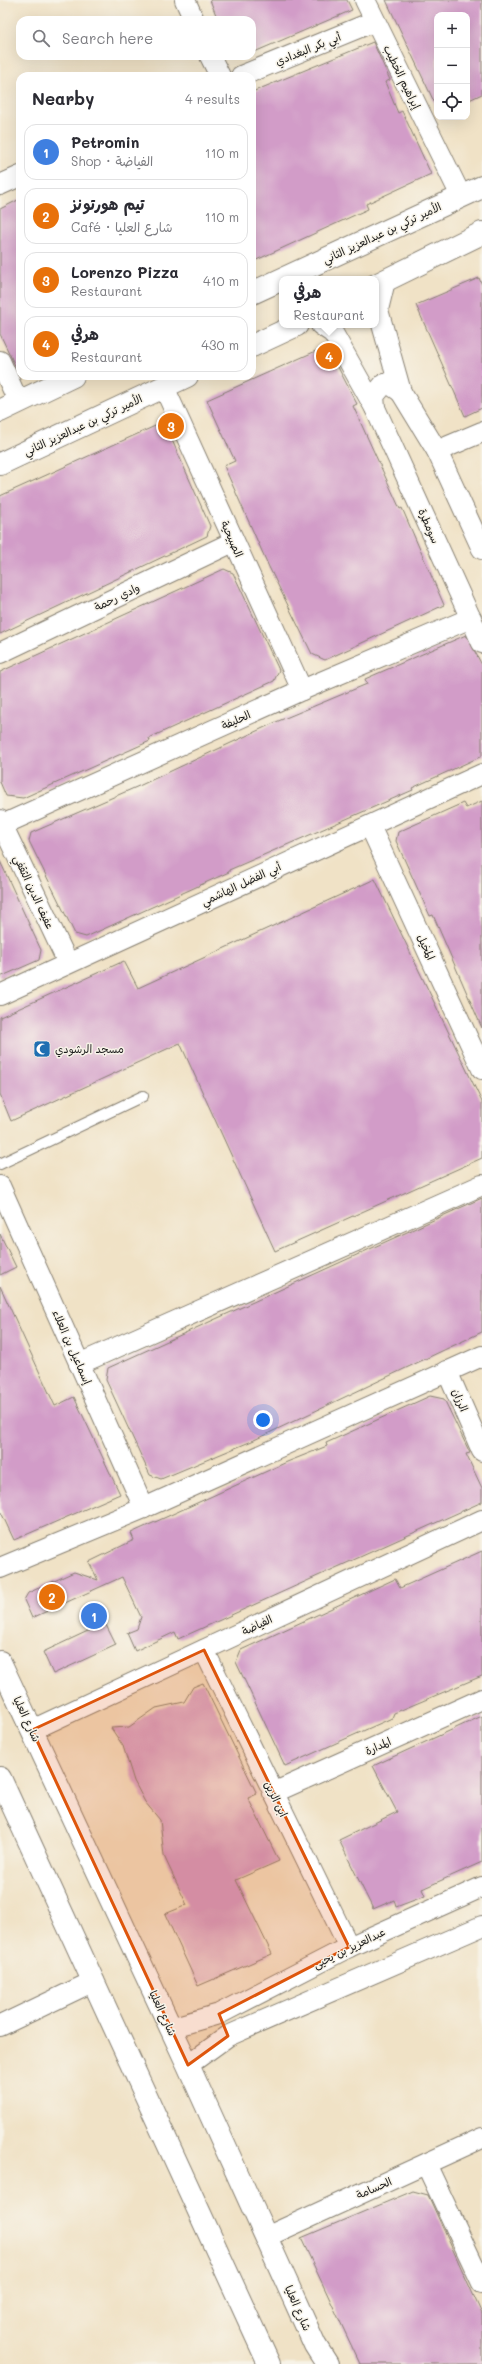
<!DOCTYPE html>
<meta charset="utf-8">
<style>
body{margin:0;font-family:Mali,"Playpen Sans Arabic",sans-serif;background:#f2f2f3;color:#2b2b33}
.controls{position:absolute;right:12px;top:12px;display:grid;overflow:hidden;border-radius:8px;box-shadow:0 4px 16px #0002}
.controls button{width:36px;height:36px;display:grid;place-items:center;padding:0;border:0;border-bottom:1px solid #e1e1e2;background:#fff;color:#2b2b33;font:20px sans-serif}
.you{position:absolute;left:263px;top:1420px;width:14px;height:14px;margin:-10px;border:3px solid #fff;border-radius:50%;background:#1a73e8;box-shadow:0 0 0 6px #1a73e833}
.badge{display:grid;place-items:center;width:26px;height:26px;border-radius:50%;background:#2563eb;color:#fff;font-size:13px;font-weight:700}
.pin{position:absolute;translate:-50% -50%;border:2px solid #fff;box-shadow:0 1px 4px #0006}
.popup{position:absolute;left:279px;top:276px;width:100px;height:52px;box-sizing:border-box;display:grid;place-content:center;border-radius:8px;background:#fff;filter:drop-shadow(0 1px 3px #0005);font-size:13px;white-space:nowrap;color:#7c7c81}
.popup b{font-size:15px;color:#2b2b33}
.popup::after{content:'';position:absolute;left:50%;top:100%;margin-left:-8px;border:8px solid transparent;border-top-color:#fff}
.list{margin:0;padding:0;list-style:none}
h2{display:flex;justify-content:space-between;align-items:center;height:52px;margin:0;padding:0 16px;font-size:17px}
h2 small{font-size:13px;font-weight:400;color:#7c7c81}
.list li{display:grid;grid-template-columns:26px 1fr auto;gap:12px;align-items:center;box-sizing:border-box;height:56px;margin:0 8px 8px;padding:0 8px;border:1px solid #e1e1e2;border-radius:12px}
.list b{display:block;font-size:15px;white-space:nowrap}
.list p{margin:0;font-size:13px;white-space:nowrap;color:#7c7c81}
.list em{font-size:13px;font-style:normal;color:#7c7c81}
.icon{flex:none;width:22px;height:22px;fill:none;stroke:currentColor;stroke-width:2;stroke-linecap:round;stroke-linejoin:round}
.map{position:relative;flex:none;width:482px;height:2364px;overflow:hidden}
.search{position:absolute;background:#fff;box-shadow:0 4px 16px #0002;left:16px;top:16px;width:240px;height:44px;display:flex;align-items:center;gap:10px;box-sizing:border-box;padding:0 14px;border-radius:12px;color:#7c7c81;font-size:15px}
.panel{position:absolute;background:#fff;box-shadow:0 4px 16px #0002;left:16px;top:72px;width:240px;height:308px;border-radius:12px}
.map>svg:first-child{display:block}
.building{fill:#d29cc8}
.lines{fill:none;stroke-linecap:round;stroke-linejoin:round}
.lane-casing{stroke:#867f71;stroke-width:12}
.street-casing{stroke:#867f71;stroke-width:22}
.secondary-casing{stroke:#867f71;stroke-width:24}
.primary-casing{stroke:#867f71;stroke-width:24}
.lane{stroke:#fff;stroke-width:10}
.street{stroke:#fff;stroke-width:20}
.secondary{stroke:#fff;stroke-width:22}
.primary{stroke:#fff;stroke-width:22}
.marked{fill:#de560d;fill-opacity:0.2;stroke:#de560d;stroke-width:3;stroke-linejoin:round}
.labels{text-anchor:middle;stroke-width:3;stroke-linejoin:round;paint-order:stroke}
.street-label{font-size:11px;fill:#1c1c1c;stroke:#f7f3e8}
.poi-label{font-size:11px;fill:#1c1c1c;stroke:#f7f3e8;text-anchor:start}
</style>
<div class="map">
<svg width="482" height="2364" viewBox="0 0 482 2364">
<rect width="100%" height="100%" fill="#f7f3e8"/>
<filter id="ink" filterUnits="userSpaceOnUse"><feTurbulence type="fractalNoise" baseFrequency=".025" numOctaves="2"/><feDisplacementMap in="SourceGraphic" scale="8" xChannelSelector="R" yChannelSelector="G"/><feConvolveMatrix kernelMatrix="1 2 1 2 8 2 1 2 1" color-interpolation-filters="sRGB"/></filter>
<filter id="wash" filterUnits="userSpaceOnUse"><feTurbulence type="fractalNoise" baseFrequency=".012" numOctaves="4" result="noise"/><feDisplacementMap in="SourceGraphic" scale="16" xChannelSelector="R" yChannelSelector="G"/><feGaussianBlur stdDeviation="0.9" result="paint"/><feColorMatrix in="noise" values="0 0 0 0 0 0 0 0 0 0 0 0 0 0 0 0 0 1.4 0 .05"/><feComposite in="paint" operator="in"/></filter>
<g filter="url(#wash)">
<rect width="100%" height="100%" fill="#f0e2c6"/>
<g id="blocks">
<!-- building -->
<g class="building">
<polygon points="210,0 347,0 352,10 252,53 252,20 218,20"/>
<polygon points="386,0 482,0 482,94 467,101 467,15 437,15 437,108"/>
<polygon points="373,42 390,80 385,82 398,113 402,111 431,174 366,204 368,209 252,262 252,92"/>
<polygon points="20,199 20,376 0,334 0,209"/>
<polygon points="479,278 482,285 482,408 465,416 416,305"/>
<polygon points="327,346 357,404 353,406 400,509 402,508 444,605 325,660 312,654 269,567 224,466 235,461 207,400"/>
<polygon points="164,422 210,526 207,536 0,634 0,496"/>
<polygon points="224,569 233,573 279,670 274,681 149,738 150,741 23,798 6,796 0,782 0,672"/>
<polygon points="466,635 482,665 482,756 412,788 413,790 229,870 229,872 86,937 75,934 29,841 31,833 141,785 276,722 367,684 365,679"/>
<polygon points="482,801 482,1028 433,915 430,916 396,841 398,832 463,803 466,808"/>
<polygon points="0,861 41,950 39,960 0,977"/>
<polygon points="375,879 482,1102 482,1158 275,1251 180,1043 11,1121 0,1094 0,1017 124,961 138,988"/>
<polygon points="482,1198 482,1332 252,1441 161,1479 150,1475 106,1380 108,1368"/>
<polygon points="0,1234 16,1267 0,1275"/>
<polygon points="0,1286 55,1406 74,1397 120,1494 14,1540 0,1510"/>
<polygon points="430,1396 444,1399 470,1453 466,1454 482,1488 482,1502 178,1639 175,1632 135,1651 127,1633 137,1629 141,1617 122,1577 32,1618 24,1600 28,1593 74,1572 98,1580 89,1562 134,1540 131,1533 287,1462 327,1446 326,1443"/>
<polygon points="482,1551 482,1676 394,1713 392,1718 285,1766 236,1662 241,1650 395,1579 400,1588"/>
<polygon points="105,1623 116,1645 53,1674 43,1652"/>
<polygon points="203,1683 257,1794 248,1798 279,1861 236,1880 272,1954 198,1986 165,1914 187,1905 164,1856 160,1820 145,1802 134,1781 123,1746 111,1728 129,1727 156,1708 184,1702 193,1687"/>
<polygon points="482,1716 482,1862 422,1889 425,1896 396,1907 394,1900 373,1909 339,1840 397,1812 373,1766"/>
<polygon points="413,2191 428,2195 482,2314 482,2364 360,2364 301,2238"/>
</g>
</g>
</g>
<g filter="url(#ink)">
<use href="#blocks" fill-opacity="0" stroke="#867f71" stroke-width="1"/>
<g class="lines">
<!-- lane casing -->
<g class="lane-casing">
<polyline id="lane" points="0,1164 143,1096"/>
</g>
<!-- street casing -->
<g class="street-casing">
<g id="street">
<polyline points="185,0 194,20"/>
<polyline points="365,0 461,196"/>
<polyline points="210,56 220,76"/>
<polyline points="241,76 375,21"/>
<polyline points="0,185 20,176"/>
<polyline points="385,281 378,310 401,392 437,451 482,549"/>
<polyline points="321,325 333,333 375,408 482,643"/>
<polyline points="0,361 18,401"/>
<polyline points="164,387 302,690"/>
<polyline points="375,408 374,396 384,384 391,385 401,392"/>
<polyline points="437,451 482,432"/>
<polyline points="0,653 233,542"/>
<polyline points="0,820 68,963"/>
<polyline points="2,825 302,690 471,618"/>
<polyline points="370,826 482,1069"/>
<polyline points="0,995 482,774"/>
<polyline points="0,1186 144,1508"/>
<polyline points="79,1364 482,1185"/>
<polyline points="447,1371 482,1451"/>
<polyline points="0,1568 144,1508 482,1356"/>
<polyline points="204,1650 349,1947"/>
<polyline points="32,1730 482,1520"/>
<polyline points="273,1793 482,1699"/>
<polyline points="0,2026 94,1981"/>
<polyline points="170,2028 219,2014 349,1947 482,1887"/>
<polyline points="188,2065 228,2036 482,1926"/>
<polyline points="426,2164 482,2283"/>
<polyline points="266,2237 482,2138"/>
</g>
</g>
<!-- secondary casing -->
<g class="secondary-casing">
<g id="secondary">
<polyline points="376,285 482,233"/>
<polyline points="252,293 482,187"/>
<polyline points="252,346 297,325"/>
<polyline points="0,411 73,376"/>
<polyline points="0,464 187,376"/>
</g>
</g>
<!-- primary casing -->
<g class="primary-casing">
<g id="primary">
<polyline points="0,1662 188,2065 315,2345 327,2364"/>
<polyline points="0,1778 269,2364"/>
</g>
</g>
<!-- lane -->
<use href="#lane" class="lane"/>
<!-- street -->
<use href="#street" class="street"/>
<!-- secondary -->
<use href="#secondary" class="secondary"/>
<!-- primary -->
<use href="#primary" class="primary"/>
</g>
</g>
<!-- marked area -->
<path class="marked" d="M204 1650 349 1947 219 2014 228 2036 188 2065 32 1730Z"/>
<!-- icons -->
<defs>
<g id="mosque-square" transform="scale(0.9)"><rect x="-9" y="-9" width="18" height="18" rx="4" fill="#1f6fb2" stroke="#f7f3e8"/><path d="M3.5-4.9A6 6 0 1 0 3.5 4.9A5 5 0 1 1 3.5-4.9Z" fill="#fff"/></g>
</defs>
<g fill-rule="evenodd">
<use href="#mosque-square" x="42" y="1049"/>
</g>
<g class="labels">
<!-- street labels -->
<g class="street-label">
<text transform="translate(308 49) rotate(-22)" y="4">أبي بكر البغدادي</text>
<text transform="translate(402 77) rotate(64)" y="4">إبراهيم الخطيب</text>
<text transform="translate(382 233) rotate(-25)" y="4">الأمير تركي بن عبدالعزيز الثاني</text>
<text transform="translate(83 425) rotate(-25)" y="4">الأمير تركي بن عبدالعزيز الثاني</text>
<text transform="translate(429 526) rotate(66)" y="4">سومطرة</text>
<text transform="translate(232 539) rotate(66)" y="4">الصبيحية</text>
<text transform="translate(117 597) rotate(-26)" y="4">وادي رحمة</text>
<text transform="translate(236 720) rotate(-24)" y="4">الحليفة</text>
<text transform="translate(241 884) rotate(-25)" y="4">أبي الفضل الهاشمي</text>
<text transform="translate(34 892) rotate(65)" y="4">عفيف الدين الثقفي</text>
<text transform="translate(426 947) rotate(65)" y="4">المخيل</text>
<text transform="translate(72 1347) rotate(66)" y="4">إسماعيل بن العلاء</text>
<text transform="translate(460 1400) rotate(67)" y="4">الرزان</text>
<text transform="translate(257 1625) rotate(-25)" y="4">الفياضة</text>
<text transform="translate(27 1719) rotate(65)" y="4">شارع العليا</text>
<text transform="translate(378 1746) rotate(-24)" y="4">المدارة</text>
<text transform="translate(276 1799) rotate(64)" y="4">ابن الزين</text>
<text transform="translate(349 1948) rotate(-26)" y="4">عبدالعزيز بن يحيى</text>
<text transform="translate(163 2013) rotate(65)" y="4">شارع العليا</text>
<text transform="translate(374 2188) rotate(-24)" y="4">الحسامة</text>
<text transform="translate(298 2308) rotate(66)" y="4">شارع العليا</text>
</g>
<!-- poi labels -->
<g class="poi-label">
<text x="55" y="1053">مسجد الرشودي</text>
</g>
</g>
</svg>
<div class="controls">
<button>+</button>
<button>−</button>
<button><svg class="icon" aria-label="locate" viewBox="0 0 24 24"><circle cx="12" cy="12" r="6"/><path d="M12 2v4M12 18v4M2 12h4M18 12h4"/></svg></button>
</div>
<div class="you"></div>
<div class="pin badge" style="left:94px;top:1616px;background:#3f7fe0">1</div>
<div class="pin badge" style="left:52px;top:1597px;background:#e8710a">2</div>
<div class="pin badge" style="left:171px;top:426px;background:#e8710a">3</div>
<div class="pin badge" style="left:329px;top:356px;background:#e8710a">4</div>
<div class="popup"><b>هرفي</b>Restaurant</div>
<div class="search"><svg class="icon" aria-label="search" viewBox="0 0 24 24"><circle cx="10" cy="10" r="6"/><path d="M15 15l6 6"/></svg>Search here</div>
<section class="panel">
<h2>Nearby<small>4 results</small></h2>
<ul class="list">
<li><span class="badge" style="background:#3f7fe0">1</span><div><b>Petromin</b><p>Shop · الفياضة</p></div><em>110 m</em></li>
<li><span class="badge" style="background:#e8710a">2</span><div><b>تيم هورتونز</b><p>Café · شارع العليا</p></div><em>110 m</em></li>
<li><span class="badge" style="background:#e8710a">3</span><div><b>Lorenzo Pizza</b><p>Restaurant</p></div><em>410 m</em></li>
<li><span class="badge" style="background:#e8710a">4</span><div><b>هرفي</b><p>Restaurant</p></div><em>430 m</em></li>
</ul>
</section>
</div>
